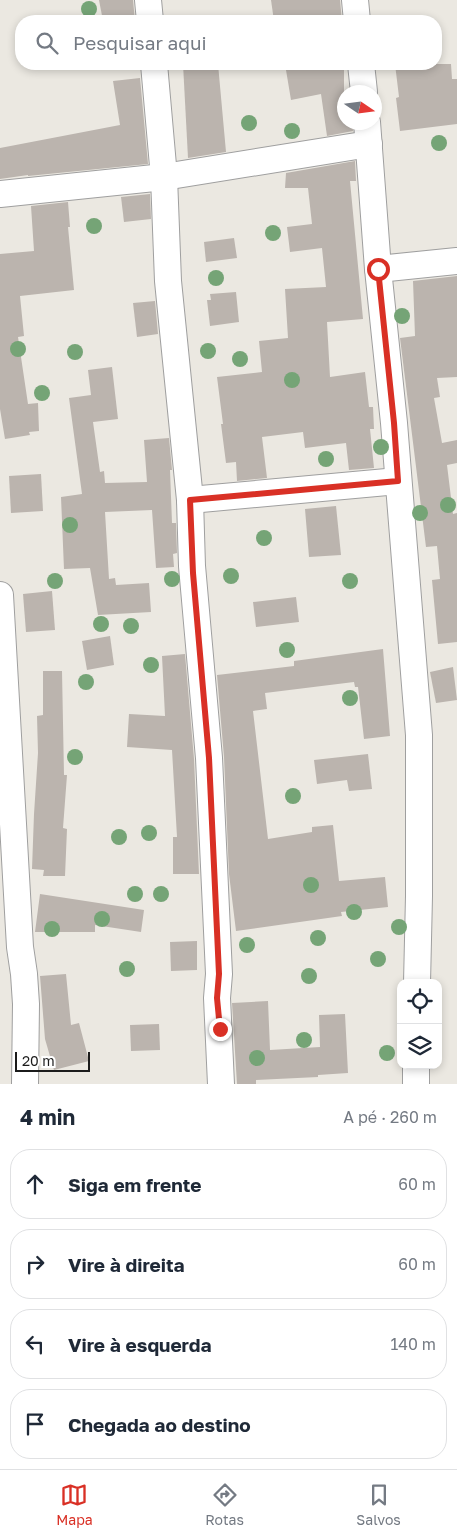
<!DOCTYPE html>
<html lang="pt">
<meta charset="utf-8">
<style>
body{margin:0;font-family:"Golos Text",sans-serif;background:#f6f6f7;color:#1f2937}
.controls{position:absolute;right:15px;bottom:15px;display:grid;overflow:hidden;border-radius:10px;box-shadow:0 2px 8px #0003}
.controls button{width:45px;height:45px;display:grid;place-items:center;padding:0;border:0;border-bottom:1px solid #e0e1e3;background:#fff;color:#1f2937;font:25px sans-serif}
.compass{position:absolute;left:337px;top:85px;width:45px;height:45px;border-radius:50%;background:#fff;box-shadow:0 2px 8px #0003;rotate:103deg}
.scale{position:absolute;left:15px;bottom:12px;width:75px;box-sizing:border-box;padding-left:5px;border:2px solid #1b1b1b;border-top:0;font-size:14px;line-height:18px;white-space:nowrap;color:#1b1b1b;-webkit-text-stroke:4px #fff;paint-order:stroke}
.stop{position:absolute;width:15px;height:15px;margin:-11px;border:4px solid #d93025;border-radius:50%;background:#fff}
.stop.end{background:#d93025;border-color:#fff;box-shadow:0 1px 5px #0008}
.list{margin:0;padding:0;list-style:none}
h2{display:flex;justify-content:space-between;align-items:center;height:65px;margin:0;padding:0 20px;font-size:21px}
h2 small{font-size:16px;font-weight:400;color:#747a83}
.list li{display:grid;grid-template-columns:32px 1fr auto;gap:15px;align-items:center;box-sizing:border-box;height:70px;margin:0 10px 10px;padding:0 10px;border:1px solid #e0e1e3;border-radius:20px}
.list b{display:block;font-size:19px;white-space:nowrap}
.list em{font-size:16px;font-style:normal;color:#747a83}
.icon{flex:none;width:28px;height:28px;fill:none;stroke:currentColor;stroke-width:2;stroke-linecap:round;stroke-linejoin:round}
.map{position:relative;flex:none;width:457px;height:1084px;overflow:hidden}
.search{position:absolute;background:#fff;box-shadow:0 2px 8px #0003;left:15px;right:15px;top:15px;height:55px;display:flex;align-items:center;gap:12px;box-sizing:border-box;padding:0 18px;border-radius:20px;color:#747a83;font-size:19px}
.sheet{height:385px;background:#fff}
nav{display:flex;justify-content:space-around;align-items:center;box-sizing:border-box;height:70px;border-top:1px solid #e0e1e3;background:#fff;font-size:14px;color:#747a83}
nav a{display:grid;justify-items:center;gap:2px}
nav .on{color:#d93025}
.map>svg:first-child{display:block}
.building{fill:#bbb4ae}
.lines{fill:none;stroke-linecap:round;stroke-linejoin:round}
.minor-casing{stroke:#9f9f9f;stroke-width:28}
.minor{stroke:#fff;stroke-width:26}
.tree{fill:#75a476}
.route{stroke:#d93025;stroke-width:6}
</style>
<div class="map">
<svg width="457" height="1084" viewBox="0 0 457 1084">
<rect width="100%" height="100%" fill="#ebe8e1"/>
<!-- building -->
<g class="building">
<polygon points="99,0 133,0 135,21 103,21"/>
<polygon points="271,0 340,0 342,21 274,21"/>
<polygon points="183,64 218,64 226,152 188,158"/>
<polygon points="285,64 344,64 344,122 352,122 353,131 327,136 321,94 291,100"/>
<polygon points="395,64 451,64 452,79 457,79 457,124 400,131 396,98 399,97"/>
<polygon points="140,78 148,164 28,176 28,175 0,179 0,148 120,125 113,81"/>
<polygon points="355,161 356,181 350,181 363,319 327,322 330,377 365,372 369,407 373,407 374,429 370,429 374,468 349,470 346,443 305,448 303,432 262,437 267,478 237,481 236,462 226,463 221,424 223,424 217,377 262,372 259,341 288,338 285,289 326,287 322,248 290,252 287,227 312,224 308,188 285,188 286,173"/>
<polygon points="150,194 151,219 124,222 121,197"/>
<polygon points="68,202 70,227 68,227 74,290 20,296 24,336 18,337 28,404 38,403 39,431 29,432 30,435 5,439 0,409 0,254 34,251 31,206"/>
<polygon points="234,238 237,258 206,262 204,242"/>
<polygon points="457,276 457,377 437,378 440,397 434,398 442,443 457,440 457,463 447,465 453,514 457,513 457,642 438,644 432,580 440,579 437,546 426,547 400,338 415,336 413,281"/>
<polygon points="236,292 239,322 210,326 207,300 211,300 210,294"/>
<polygon points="155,301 158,334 137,337 133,303"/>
<polygon points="112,367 118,419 93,422 100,472 104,471 105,483 147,482 144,440 169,438 172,470 170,470 172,523 176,523 177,553 173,554 174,567 156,568 152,510 105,512 109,579 115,578 116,585 149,583 151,612 98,615 90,568 64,569 61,497 82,494 69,398 91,395 88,370"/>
<polygon points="41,474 43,511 11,513 9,476"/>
<polygon points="336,506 341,555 309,557 305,509"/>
<polygon points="52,591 55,630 26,632 23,594"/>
<polygon points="296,597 299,622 256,627 253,602"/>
<polygon points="110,636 114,665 87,670 82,641"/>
<polygon points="383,649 390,736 364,739 358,687 355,687 354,682 265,693 267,709 253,711 268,839 312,832 312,827 333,825 339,881 385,877 388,907 341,912 342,916 236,931 229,874 224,757 217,675 294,666 294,661"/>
<polygon points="185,654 194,759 199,874 173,874 173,837 177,837 172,750 127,747 129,714 165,716 162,656"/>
<polygon points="453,667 457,700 436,703 430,672"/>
<polygon points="43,671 62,671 64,775 67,775 63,828 67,829 65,876 43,876 44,870 32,869 34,814 38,753 37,716 43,715"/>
<polygon points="368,754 372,789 349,791 347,780 317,784 314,760"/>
<polygon points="40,894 144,910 141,932 95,925 95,932 35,932"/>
<polygon points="197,941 197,970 171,971 170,942"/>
<polygon points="66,974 71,1025 79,1023 89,1061 54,1070 45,1039 40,976"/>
<polygon points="268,1001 270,1050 320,1047 319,1015 345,1014 348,1073 318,1075 318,1077 256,1080 256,1084 237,1084 232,1003"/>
<polygon points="159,1024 160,1050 131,1051 130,1025"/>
</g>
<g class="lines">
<!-- minor casing -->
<g class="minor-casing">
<g id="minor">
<polyline points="148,0 150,21"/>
<polyline points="355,0 357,21"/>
<polyline points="154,64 164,177 168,281 190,500 192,566 209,758 219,974 217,998 221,1084"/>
<polyline points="361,64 364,92"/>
<polyline points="367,122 378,269 394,423 419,735 419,896 417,983"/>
<polyline points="0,194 164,177 369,144"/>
<polyline points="378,269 457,261"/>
<polyline points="190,500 398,481"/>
<polyline points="0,595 20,947 24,974 26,1004 25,1084"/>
<polyline points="416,1065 416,1084"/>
</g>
</g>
<!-- minor -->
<use href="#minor" class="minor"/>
</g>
<!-- trees -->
<g class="tree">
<circle cx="89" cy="9" r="8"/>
<circle cx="249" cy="123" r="8"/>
<circle cx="292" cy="131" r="8"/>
<circle cx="439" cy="143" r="8"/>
<circle cx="94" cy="226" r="8"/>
<circle cx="273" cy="233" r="8"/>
<circle cx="216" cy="278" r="8"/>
<circle cx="402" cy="316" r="8"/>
<circle cx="18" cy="349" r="8"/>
<circle cx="208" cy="351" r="8"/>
<circle cx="75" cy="352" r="8"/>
<circle cx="240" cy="359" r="8"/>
<circle cx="292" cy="380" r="8"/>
<circle cx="42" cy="393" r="8"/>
<circle cx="381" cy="447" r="8"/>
<circle cx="326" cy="459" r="8"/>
<circle cx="448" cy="505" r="8"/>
<circle cx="420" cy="513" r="8"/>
<circle cx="70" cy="525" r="8"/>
<circle cx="264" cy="538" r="8"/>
<circle cx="231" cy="576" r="8"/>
<circle cx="172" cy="579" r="8"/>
<circle cx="55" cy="581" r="8"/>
<circle cx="350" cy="581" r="8"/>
<circle cx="101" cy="624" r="8"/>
<circle cx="131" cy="626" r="8"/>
<circle cx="287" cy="650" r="8"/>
<circle cx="151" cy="665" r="8"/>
<circle cx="86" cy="682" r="8"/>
<circle cx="350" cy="698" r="8"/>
<circle cx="75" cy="757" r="8"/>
<circle cx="293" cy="796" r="8"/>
<circle cx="149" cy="833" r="8"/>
<circle cx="119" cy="837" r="8"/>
<circle cx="311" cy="885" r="8"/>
<circle cx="135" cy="894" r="8"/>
<circle cx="161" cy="894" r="8"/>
<circle cx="354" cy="912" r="8"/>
<circle cx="102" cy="919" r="8"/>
<circle cx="399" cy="927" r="8"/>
<circle cx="52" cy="929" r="8"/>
<circle cx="318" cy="938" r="8"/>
<circle cx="247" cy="945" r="8"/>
<circle cx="378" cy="959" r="8"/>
<circle cx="127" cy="969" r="8"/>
<circle cx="309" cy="976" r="8"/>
<circle cx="304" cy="1040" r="8"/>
<circle cx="387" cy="1053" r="8"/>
<circle cx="257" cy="1058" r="8"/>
</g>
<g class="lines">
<!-- route -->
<polyline class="route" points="220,1029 217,998 219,974 209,758 193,573 190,500 398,481 394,423 378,269"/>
</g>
</svg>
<div class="controls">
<button><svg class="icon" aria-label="locate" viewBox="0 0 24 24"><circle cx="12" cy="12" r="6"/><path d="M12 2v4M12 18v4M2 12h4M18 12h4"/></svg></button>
<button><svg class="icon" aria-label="layers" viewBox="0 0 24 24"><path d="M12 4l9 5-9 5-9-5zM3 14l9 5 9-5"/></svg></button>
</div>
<svg class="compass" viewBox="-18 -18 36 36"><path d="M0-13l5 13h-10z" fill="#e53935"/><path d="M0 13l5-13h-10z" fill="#747a83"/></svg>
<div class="scale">20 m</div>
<div class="stop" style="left:378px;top:269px"></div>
<div class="stop end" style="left:220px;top:1029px"></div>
<div class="search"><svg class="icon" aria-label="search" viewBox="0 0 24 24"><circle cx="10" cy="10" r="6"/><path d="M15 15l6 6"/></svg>Pesquisar aqui</div>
</div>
<section class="sheet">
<h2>4 min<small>A pé · 260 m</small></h2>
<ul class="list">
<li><svg class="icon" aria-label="ahead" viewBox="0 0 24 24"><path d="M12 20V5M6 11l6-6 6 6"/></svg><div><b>Siga em frente</b></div><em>60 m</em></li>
<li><svg class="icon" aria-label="right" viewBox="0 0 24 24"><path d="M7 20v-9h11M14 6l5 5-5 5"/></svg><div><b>Vire à direita</b></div><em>60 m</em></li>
<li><svg class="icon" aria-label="left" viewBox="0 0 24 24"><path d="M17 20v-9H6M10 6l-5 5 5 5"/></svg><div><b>Vire à esquerda</b></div><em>140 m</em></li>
<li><svg class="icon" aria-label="arrive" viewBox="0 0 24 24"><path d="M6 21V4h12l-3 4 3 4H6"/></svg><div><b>Chegada ao destino</b></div></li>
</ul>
</section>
<nav>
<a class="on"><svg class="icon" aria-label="map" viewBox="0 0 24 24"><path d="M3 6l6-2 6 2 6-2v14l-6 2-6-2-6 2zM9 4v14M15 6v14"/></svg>Mapa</a>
<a><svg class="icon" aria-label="directions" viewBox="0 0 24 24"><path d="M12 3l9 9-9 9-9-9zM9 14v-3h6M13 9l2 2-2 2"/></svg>Rotas</a>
<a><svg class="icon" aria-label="saved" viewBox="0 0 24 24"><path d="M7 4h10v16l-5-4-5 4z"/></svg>Salvos</a>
</nav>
